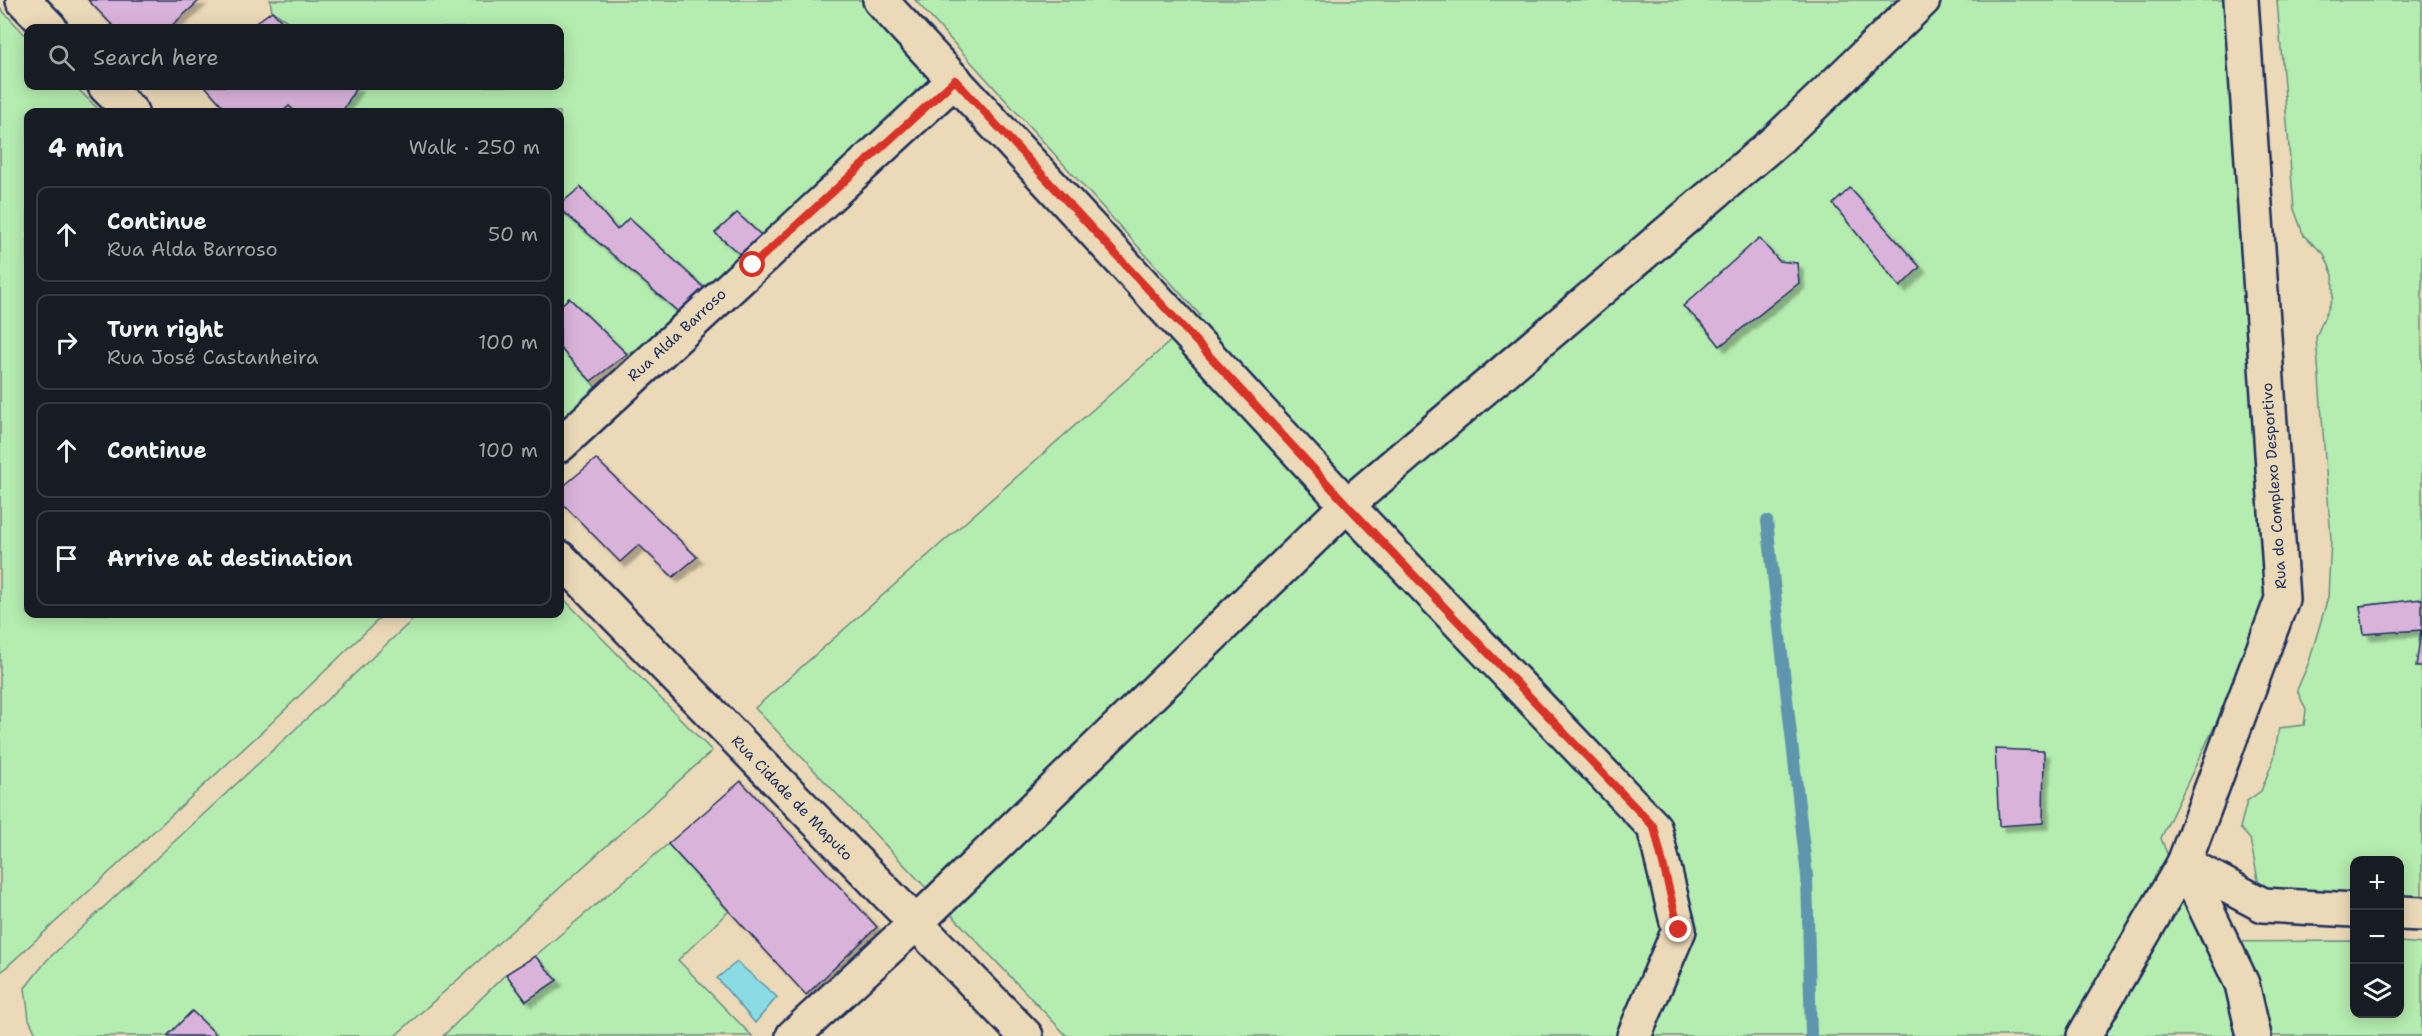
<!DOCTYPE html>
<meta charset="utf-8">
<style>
body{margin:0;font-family:"Shantell Sans",sans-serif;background:#242831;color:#f1f3f6}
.controls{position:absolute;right:18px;bottom:18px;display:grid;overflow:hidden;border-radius:12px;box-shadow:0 3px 15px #0003}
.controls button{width:54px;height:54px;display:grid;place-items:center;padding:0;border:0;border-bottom:2px solid #363941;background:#171b24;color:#f1f3f6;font:30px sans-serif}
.stop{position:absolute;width:18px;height:18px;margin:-14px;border:4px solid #d93025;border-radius:50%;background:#fff}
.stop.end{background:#d93025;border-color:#fff;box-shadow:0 2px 6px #0008}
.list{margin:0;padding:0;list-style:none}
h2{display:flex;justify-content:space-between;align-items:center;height:78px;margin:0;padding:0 24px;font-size:26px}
h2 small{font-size:20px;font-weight:400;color:#9ea1a6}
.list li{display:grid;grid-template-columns:39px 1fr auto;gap:18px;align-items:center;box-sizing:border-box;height:96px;margin:0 12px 12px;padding:0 12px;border:2px solid #363941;border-radius:12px}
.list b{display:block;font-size:22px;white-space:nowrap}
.list p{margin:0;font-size:20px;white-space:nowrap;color:#9ea1a6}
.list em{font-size:20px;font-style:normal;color:#9ea1a6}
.icon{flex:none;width:33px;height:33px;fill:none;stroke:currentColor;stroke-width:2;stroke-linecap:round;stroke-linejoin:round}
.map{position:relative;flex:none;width:2422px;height:1036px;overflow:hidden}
.search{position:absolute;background:#171b24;box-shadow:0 3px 15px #0003;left:24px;top:24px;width:540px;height:66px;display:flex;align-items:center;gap:15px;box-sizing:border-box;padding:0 21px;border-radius:12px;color:#9ea1a6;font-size:22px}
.panel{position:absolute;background:#171b24;box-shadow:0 3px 15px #0003;left:24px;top:108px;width:540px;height:510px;border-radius:12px}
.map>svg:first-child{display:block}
.green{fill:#b5ecaf;stroke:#688e86;stroke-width:1.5}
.water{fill:#8adbe4;stroke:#5e96ae;stroke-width:1.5}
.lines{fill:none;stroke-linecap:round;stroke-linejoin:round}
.stream{stroke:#5e96ae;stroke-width:12}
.building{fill:#dab3db;stroke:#1b2f5e;stroke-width:1.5;filter:url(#shadow)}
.minor-casing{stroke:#1b2f5e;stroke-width:38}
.minor{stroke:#ecd9b7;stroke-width:33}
.route{stroke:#d93025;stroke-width:8}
.labels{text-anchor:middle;stroke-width:4.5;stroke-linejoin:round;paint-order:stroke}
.street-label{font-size:15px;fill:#1b2f5e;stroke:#ecd9b7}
</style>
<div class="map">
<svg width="2422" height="1036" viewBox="0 0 2422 1036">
<defs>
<filter id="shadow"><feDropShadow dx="5.5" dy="5.5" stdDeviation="1.5" flood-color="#0004"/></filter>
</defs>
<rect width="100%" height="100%" fill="#ecd9b7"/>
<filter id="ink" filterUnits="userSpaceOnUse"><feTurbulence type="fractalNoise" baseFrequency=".0167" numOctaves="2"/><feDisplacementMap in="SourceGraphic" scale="12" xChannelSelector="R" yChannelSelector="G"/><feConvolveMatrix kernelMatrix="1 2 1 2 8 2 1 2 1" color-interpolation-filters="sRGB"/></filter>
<g filter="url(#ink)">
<!-- green -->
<g class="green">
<polygon points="270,0 880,0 955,80 773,246 737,213 715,233 753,265 716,299 629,218 617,230 581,187 560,204 560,112 342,112 357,86 560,86 560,28 298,28 272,11"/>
<polygon points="915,0 2241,0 2282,599 2240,673 2161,838 2201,942 2354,941 2354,1014 2400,1014 2400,942 2422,944 2422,1036 1067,1036 755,708 1200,315"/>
<polygon points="2277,0 2422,0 2422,599 2360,606 2364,634 2421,630 2417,666 2422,667 2422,914 2400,913 2400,860 2354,860 2354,910 2263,905 2250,839 2240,828 2247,801 2261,791 2274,758 2279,728 2304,725 2306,710 2297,690 2309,662 2328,597 2331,539 2316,337 2333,297 2333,275 2324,254 2304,236 2294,209"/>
<polygon points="0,8 28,38 28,86 75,86 101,112 28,112 28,614 384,614 265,729 0,973"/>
<polygon points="560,209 691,323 627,354 569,298 560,306"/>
<polygon points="560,348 591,381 606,401 560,435"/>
<polygon points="560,595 712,751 395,1036 218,1036 192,1011 168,1036 37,1036 29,1019 25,988 47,960 419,614 560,614"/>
<polygon points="668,844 729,911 678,960 752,1036 443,1036 506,974 526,1001 557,980 535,956"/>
</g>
<!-- water -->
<polygon class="water" points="737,962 777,997 755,1023 717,978"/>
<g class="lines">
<!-- stream -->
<polyline class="stream" points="1767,521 1807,876 1811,1036"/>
</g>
<!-- building -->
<g class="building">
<polygon points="88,0 200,0 169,28 115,28"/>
<polygon points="272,11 288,28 249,28"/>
<polygon points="205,86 357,86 342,112 296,112 289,106 282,112 228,112"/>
<polygon points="581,187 617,230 629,218 716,299 691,323 560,209 560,204"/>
<polygon points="1850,188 1920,267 1900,287 1833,204"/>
<polygon points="737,213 773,246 753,265 715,233"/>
<polygon points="1759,238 1779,261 1797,263 1799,283 1720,346 1704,326 1683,306"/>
<polygon points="569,298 627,354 591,381 560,348 560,306"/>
<polygon points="596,459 697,557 673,577 639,545 620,562 560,501 560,489"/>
<polygon points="2422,599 2422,667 2416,667 2421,630 2364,634 2360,606"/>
<polygon points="1995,749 2044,751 2043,823 1999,826"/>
<polygon points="741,781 877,927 806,995 668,844"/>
<polygon points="535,956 557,980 526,1001 506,974"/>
<polygon points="192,1011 218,1036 167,1036"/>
</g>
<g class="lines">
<!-- minor casing -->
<g class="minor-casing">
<g id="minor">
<polyline points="23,0 50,28"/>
<polyline points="880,0 1347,505 1654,827 1679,930 1634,1036"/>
<polyline points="105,86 131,112"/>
<polyline points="560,445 955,80"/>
<polyline points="560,558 1026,1036"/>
<polyline points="2184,863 2242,984 2254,1036"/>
<polyline points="2184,863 2263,905 2354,910"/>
<polyline points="2400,913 2422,914"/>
<polyline points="793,1036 915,924 1347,505 1778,139 1923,0"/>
<polyline points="2084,1036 2184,863 2282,599 2241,0"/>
</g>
</g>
<!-- minor -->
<use href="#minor" class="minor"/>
</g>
</g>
<g class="lines" filter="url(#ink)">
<!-- route -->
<polyline class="route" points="753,265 955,80 1347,505 1654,827 1679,930"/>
</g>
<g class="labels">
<!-- street labels -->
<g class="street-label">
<text transform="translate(677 335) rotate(-43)" y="5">Rua Alda Barroso</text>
<text transform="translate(2274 486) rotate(-94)" y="5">Rua do Complexo Desportivo</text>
<text transform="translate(792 798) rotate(46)" y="5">Rua Cidade de Maputo</text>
</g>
</g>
</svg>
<div class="controls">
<button>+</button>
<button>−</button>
<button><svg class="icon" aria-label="layers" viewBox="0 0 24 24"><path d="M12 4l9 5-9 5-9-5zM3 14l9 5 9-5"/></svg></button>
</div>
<div class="stop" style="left:753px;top:265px"></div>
<div class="stop end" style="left:1679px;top:930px"></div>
<div class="search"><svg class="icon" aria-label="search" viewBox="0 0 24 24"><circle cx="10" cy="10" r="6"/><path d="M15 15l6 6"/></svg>Search here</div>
<section class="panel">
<h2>4 min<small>Walk · 250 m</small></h2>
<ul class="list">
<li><svg class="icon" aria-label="ahead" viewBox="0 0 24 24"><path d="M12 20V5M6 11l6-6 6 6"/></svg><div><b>Continue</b><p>Rua Alda Barroso</p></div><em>50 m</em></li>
<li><svg class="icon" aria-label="right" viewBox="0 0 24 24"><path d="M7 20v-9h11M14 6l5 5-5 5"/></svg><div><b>Turn right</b><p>Rua José Castanheira</p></div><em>100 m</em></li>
<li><svg class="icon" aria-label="ahead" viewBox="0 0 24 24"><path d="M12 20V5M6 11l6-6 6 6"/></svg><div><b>Continue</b></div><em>100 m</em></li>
<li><svg class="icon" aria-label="arrive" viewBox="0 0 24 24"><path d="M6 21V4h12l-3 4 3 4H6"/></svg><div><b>Arrive at destination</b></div></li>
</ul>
</section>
</div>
